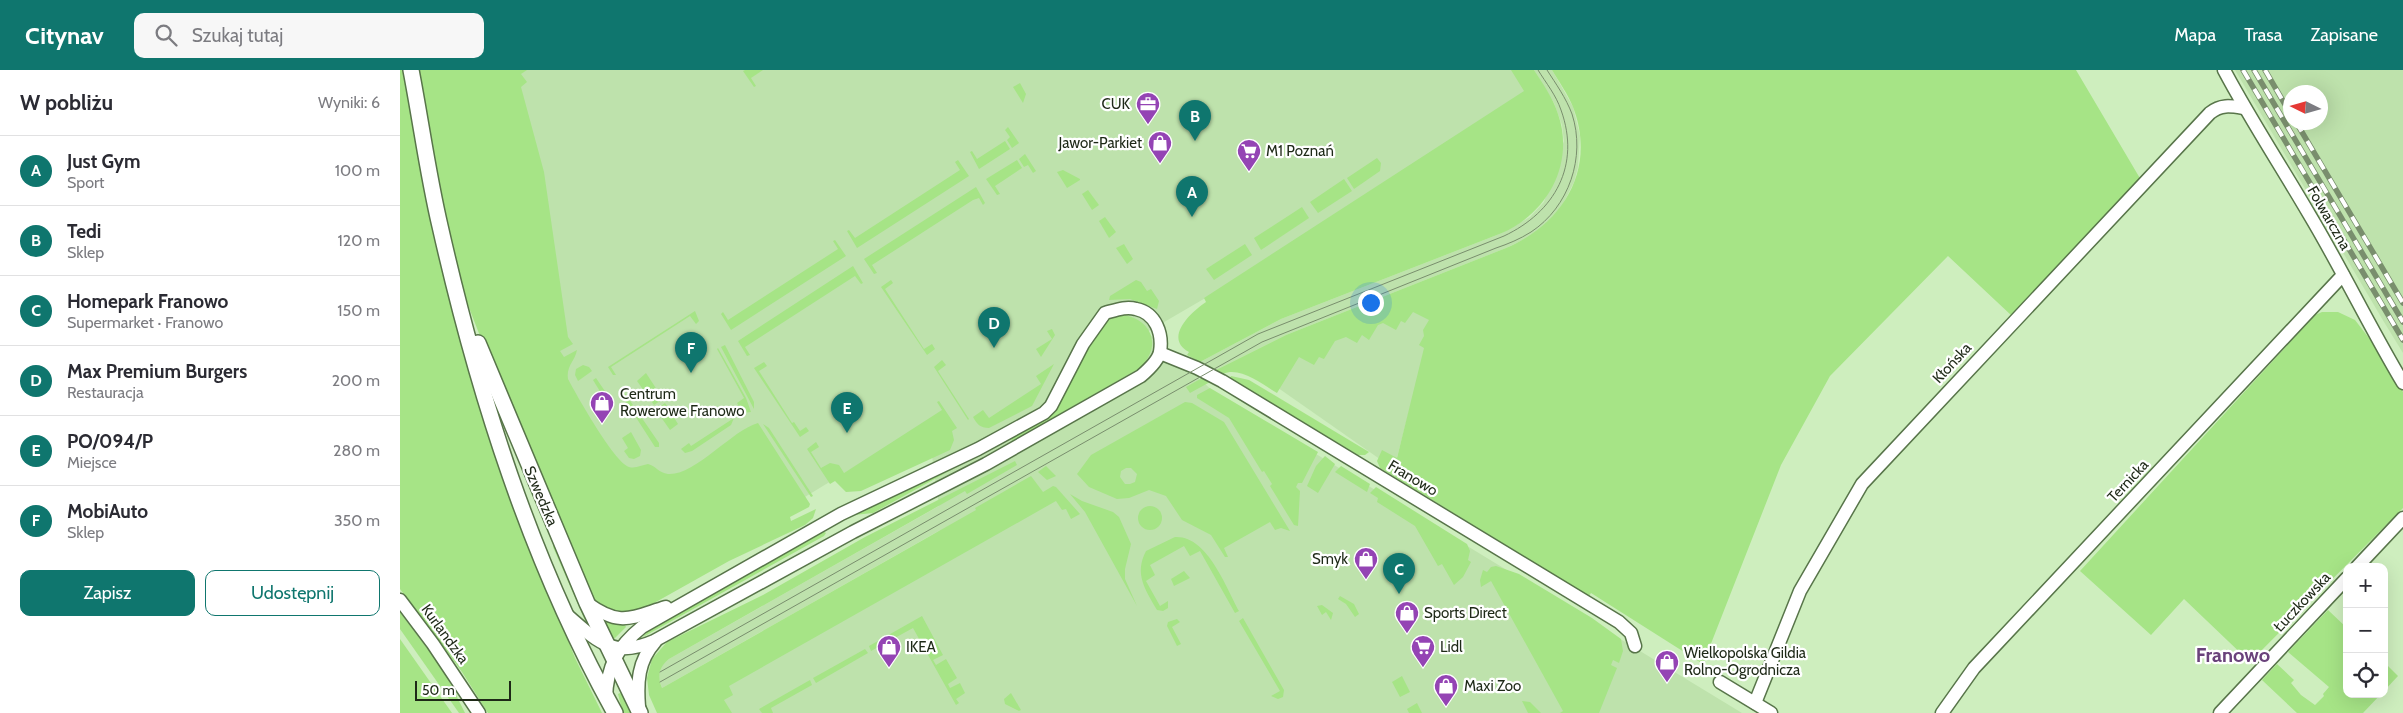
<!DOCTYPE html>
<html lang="pl">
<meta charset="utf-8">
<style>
body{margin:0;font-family:Cabin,sans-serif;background:#f7f7f7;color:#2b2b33}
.controls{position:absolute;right:15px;bottom:15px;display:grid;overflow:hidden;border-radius:10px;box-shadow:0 5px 20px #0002}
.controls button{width:45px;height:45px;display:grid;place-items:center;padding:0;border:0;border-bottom:1px solid #e1e1e2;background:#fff;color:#2b2b33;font:25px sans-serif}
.compass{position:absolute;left:1883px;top:15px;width:45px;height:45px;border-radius:50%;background:#fff;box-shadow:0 5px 20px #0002;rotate:275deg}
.scale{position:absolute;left:15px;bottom:12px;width:96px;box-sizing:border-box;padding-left:5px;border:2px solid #1e2917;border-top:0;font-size:14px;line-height:18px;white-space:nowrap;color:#1e2917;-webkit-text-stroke:4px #fff;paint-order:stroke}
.you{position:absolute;left:970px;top:232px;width:18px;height:18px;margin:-12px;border:4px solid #fff;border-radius:50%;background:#1a73e8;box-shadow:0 0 0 8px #1a73e833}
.badge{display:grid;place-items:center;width:32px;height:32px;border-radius:50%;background:#0f766e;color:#fff;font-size:16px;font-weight:700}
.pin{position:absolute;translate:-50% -41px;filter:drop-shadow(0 1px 2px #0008)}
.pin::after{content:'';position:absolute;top:26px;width:18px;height:15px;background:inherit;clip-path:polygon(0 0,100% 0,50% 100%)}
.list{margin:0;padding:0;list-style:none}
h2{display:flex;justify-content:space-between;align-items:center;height:65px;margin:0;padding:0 20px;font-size:21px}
h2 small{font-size:16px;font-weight:400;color:#7c7c81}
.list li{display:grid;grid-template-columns:32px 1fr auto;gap:15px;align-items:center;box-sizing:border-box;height:70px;padding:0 20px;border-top:1px solid #e1e1e2}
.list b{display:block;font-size:19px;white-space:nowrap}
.list p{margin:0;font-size:16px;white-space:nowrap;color:#7c7c81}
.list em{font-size:16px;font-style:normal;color:#7c7c81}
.actions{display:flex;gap:10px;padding:15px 20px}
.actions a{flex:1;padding:11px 0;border:1px solid #0f766e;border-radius:10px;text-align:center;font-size:18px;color:#0f766e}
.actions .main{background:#0f766e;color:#fff}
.icon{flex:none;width:28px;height:28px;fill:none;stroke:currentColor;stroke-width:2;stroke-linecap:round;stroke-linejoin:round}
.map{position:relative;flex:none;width:2003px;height:643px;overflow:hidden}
header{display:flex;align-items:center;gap:30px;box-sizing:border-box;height:70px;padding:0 25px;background:#0f766e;color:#fff}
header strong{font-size:24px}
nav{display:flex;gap:28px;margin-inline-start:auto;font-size:18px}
.search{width:350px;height:45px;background:#f7f7f7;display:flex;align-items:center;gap:12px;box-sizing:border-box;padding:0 18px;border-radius:10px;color:#7c7c81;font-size:19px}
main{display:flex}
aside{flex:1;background:#fff}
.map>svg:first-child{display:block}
.built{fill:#bee2ac;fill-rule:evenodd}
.green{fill:#a6e486;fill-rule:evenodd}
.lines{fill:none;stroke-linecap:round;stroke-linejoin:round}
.minor-casing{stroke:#58754a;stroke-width:15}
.tertiary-casing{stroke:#58754a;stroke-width:18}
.minor{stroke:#fff;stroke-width:12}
.tertiary{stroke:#fff;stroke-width:15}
.tram{stroke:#798e6d;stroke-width:1}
.rail-casing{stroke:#798e6d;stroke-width:5.5}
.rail{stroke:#fff;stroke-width:4;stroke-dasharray:11;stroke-linecap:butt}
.labels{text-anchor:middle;stroke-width:4.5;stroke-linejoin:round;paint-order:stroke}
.poi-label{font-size:15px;fill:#1e2917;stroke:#fff;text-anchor:start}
.street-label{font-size:15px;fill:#1e2917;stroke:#fff}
.district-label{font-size:20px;font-weight:bold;fill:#6a427b;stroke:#fff}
</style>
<header>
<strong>Citynav</strong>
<div class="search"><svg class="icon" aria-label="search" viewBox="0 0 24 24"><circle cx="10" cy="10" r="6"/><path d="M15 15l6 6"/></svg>Szukaj tutaj</div>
<nav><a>Mapa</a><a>Trasa</a><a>Zapisane</a></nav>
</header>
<main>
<aside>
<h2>W pobliżu<small>Wyniki: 6</small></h2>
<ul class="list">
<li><span class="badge">A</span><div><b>Just Gym</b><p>Sport</p></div><em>100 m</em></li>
<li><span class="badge">B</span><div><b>Tedi</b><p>Sklep</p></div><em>120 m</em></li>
<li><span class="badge">C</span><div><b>Homepark Franowo</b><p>Supermarket · Franowo</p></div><em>150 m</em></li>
<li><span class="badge">D</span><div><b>Max Premium Burgers</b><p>Restauracja</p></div><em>200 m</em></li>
<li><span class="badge">E</span><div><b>PO/094/P</b><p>Miejsce</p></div><em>280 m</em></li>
<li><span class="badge">F</span><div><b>MobiAuto</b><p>Sklep</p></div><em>350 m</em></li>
</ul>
<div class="actions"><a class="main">Zapisz</a><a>Udostępnij</a></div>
</aside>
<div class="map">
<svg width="2003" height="643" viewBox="0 0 2003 643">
<rect width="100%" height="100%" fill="#ceeebe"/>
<!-- built -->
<g class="built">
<polygon points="46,0 1126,0 1146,30 747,262 814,322 1342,643 309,643 323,598 542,459 262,618 258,606 262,595 269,589 539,436 532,386 515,360 395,433 255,504 143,336"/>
<polygon points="1134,0 1152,0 1173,37 1180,66 1178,97 1174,112 1161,138 1142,158 1131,166 1106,178 886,265 816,300 800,292 881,249 1102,163 1130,147 1144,132 1164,71 1162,55 1154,33"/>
<path d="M1835 0H2003V283L1984 252ZM1890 22H1920V52H1890Z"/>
<polygon points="1039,226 994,399 851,299"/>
</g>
<!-- green -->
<g class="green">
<polygon points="0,0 4,0 39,184 51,232 123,456 175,588 202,643 88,643 62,602 0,519"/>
<path d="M18 0H127L121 4 127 12 121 17 144 102 168 267 173 274 160 281 164 287 177 280C175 291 166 296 168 309 176 324 214 392 229 397 236 399 241 395 248 394 256 396 259 403 268 404 295 406 332 360 358 353L410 434 409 437 390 447 391 451 416 439 413 448 405 455 329 491 247 537 223 546 193 532 104 328 68 235 55 191 42 129Z"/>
<polygon points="345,0 363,0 351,8 356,16 354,17 343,1"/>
<path d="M1111 0H1134C1143 14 1153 28 1158 44 1175 93 1148 143 1102 163L881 249 800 292 787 285 789 282C763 268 791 242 806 232L804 228 1124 21Z"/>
<path d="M1152 0H1676L1741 110 1612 246 1548 186 1430 306 1381 395 1303 594 1191 523 1189 526 980 398 977 391 982 380 997 388 1024 278 1019 275 1024 266 1023 260 1029 250 1013 242 1005 253 1001 251 996 260 983 253 978 255 969 270 962 265 957 273 946 267 935 271 924 289 919 287 914 295 899 287 877 323C863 315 840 296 823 304L816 300 886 265 1106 178C1163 154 1197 99 1173 37 1168 24 1159 12 1152 0Z"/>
<polygon points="620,13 626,24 623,33 613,17"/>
<polygon points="608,57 619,73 612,78 607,70 610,67 605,60"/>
<polygon points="605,71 610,79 579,99 570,82 572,81 577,89"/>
<polygon points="625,84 636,101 633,103 628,95 624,97 619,89"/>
<polygon points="977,88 981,93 980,101 954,119 947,108"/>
<polygon points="558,90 569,106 457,178 447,161 449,160 455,168 560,100 555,92"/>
<polygon points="617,90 622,98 595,116 600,124 597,125 586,109"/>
<polygon points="663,100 680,109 680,110 667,118 657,102"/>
<polygon points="944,109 952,121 918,143 910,132"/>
<polygon points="576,117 585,133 583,135 579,128 573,130 472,195 477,203 474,204 464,189"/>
<polygon points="688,120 699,135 692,140 682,124"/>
<polygon points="902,137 909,148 861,180 854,168"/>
<polygon points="705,147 716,162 709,168 699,151"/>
<polygon points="435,170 446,186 331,260 321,244 323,242 328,250 438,179 433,171"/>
<polygon points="724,174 733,189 727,194 716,178"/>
<polygon points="845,174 852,185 814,210 806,199"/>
<polygon points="453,196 463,213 461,214 455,206 345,277 350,285 347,286 338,271"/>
<polygon points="491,210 493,213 485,219 524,279 532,274 535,279 527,285 481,217"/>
<polygon points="736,210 741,212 747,221 751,219 759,231 757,239 730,229 709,230 710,226"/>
<polygon points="295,241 299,251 296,254 290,246 211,297 216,305 213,305 208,297"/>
<polygon points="1922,242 1938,242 1955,250 1979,281 2003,322 2003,438 1850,592 1784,529 1751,565 1680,501 1915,245"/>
<path d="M725 245C754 252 761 277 740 298L612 371 611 368 653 343 694 268 706 251 714 247Z"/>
<polygon points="652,259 655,265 641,287 636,279 652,269 647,261"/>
<polygon points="325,275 354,332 354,339 321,277"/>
<polygon points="318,278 346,328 351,342 343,343 337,333 344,328 317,279"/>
<polygon points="542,290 546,295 538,301 569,349 568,350 534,297"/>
<polygon points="364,292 367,296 359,301 392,353 394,352 400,361 406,357 409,361 400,367 354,298"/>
<path d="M654 294 632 336 589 358C580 358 577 354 573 347L583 340 589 348 641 314 636 306Z"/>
<polygon points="183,295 189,297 192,301 178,311 175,305 176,299"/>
<polygon points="246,303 263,329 254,335 237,311"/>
<polygon points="831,306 849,310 969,382 965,385 958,385 830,308"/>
<polygon points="196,308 213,333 209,336 193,310"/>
<polygon points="802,308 810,312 790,323 786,317"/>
<polygon points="810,318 918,382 902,413 898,413 896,417 900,421 898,456 894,455 870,416 872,414 864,401 862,402 829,348 797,328 797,325"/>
<polygon points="222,319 259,373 259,377 255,377 219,321"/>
<polygon points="539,331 557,358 552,361 554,370 550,380 461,421 446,422 435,411 430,414 407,379 416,372 419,377 411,382 421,398 430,393 439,395 444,403 542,340 537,332"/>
<path d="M785 332 792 333 824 352 890 461 881 458 875 460 870 452 824 478 828 487H825L811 465 782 450 766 426 749 420 729 428 717 429 689 417 677 404 691 385ZM726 398H731L737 404 735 412 730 414H725L720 407 721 401Z"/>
<polygon points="265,333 278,354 270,360 256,340"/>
<polygon points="334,348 331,355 292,381 285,383 281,379 289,373 291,376"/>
<polygon points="363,354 369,358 413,426 411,427"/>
<polygon points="231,362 241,380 240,386 234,389 229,388 224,381 228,378 222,368"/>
<polygon points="925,386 935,394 918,423 907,416 916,396"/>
<path d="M615 391 617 395 567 424 565 421 269 589C259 597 257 606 262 618L576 440 575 438 631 406 643 422 653 416 656 417 680 444 671 449 666 439 662 440 656 431 329 616 333 625 324 630 332 643H257L249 625 247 608 252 589 267 572 363 525 465 467Z"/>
<polygon points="562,394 473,443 454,445 455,443"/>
<polygon points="646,396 656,406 647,410 638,402"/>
<polygon points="941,396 970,414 967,422 935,402"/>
<polygon points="976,417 1067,474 1070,481 1068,490 1071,492 1063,507 1054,515 1042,494 1038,496 1015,456 977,432 978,428 970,423"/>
<polygon points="670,424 682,431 713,442 719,447 731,474 725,499 725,509 737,536 685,442"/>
<circle cx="750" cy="448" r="12"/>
<polygon points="423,461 426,463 424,466 243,567 248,561"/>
<path d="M775 467C807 465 826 517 839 541L835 543 800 481 790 486 784 476 750 495 755 505 746 511 760 536 768 531V538L763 541 757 540C745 519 734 504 746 481Z"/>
<polygon points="154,474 189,553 186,553 153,477"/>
<polygon points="1096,496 1119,504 1192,548 1221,569 1223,581 1219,593 1213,590 1211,595 1217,598 1199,643 1160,643 1163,641 1091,511 1081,517 1080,510 1083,500 1087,502 1091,497"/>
<polygon points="784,501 790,508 774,516 771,509"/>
<polygon points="940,526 954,534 959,544 955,547 946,534 938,529"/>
<polygon points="922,535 933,543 931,550 926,542 922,545 917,536"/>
<polygon points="1928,540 1947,558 1947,624 1981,624 1963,643 1897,643 1862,610 1877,594 1894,610 1891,613 1901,625 1915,635 1924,626 1923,624 1929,617 1888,582"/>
<polygon points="0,542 44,601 65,643 59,643 0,559"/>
<polygon points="522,546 543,585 533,590 536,595 546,589 557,608 548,614 550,618 560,613 565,623 556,629 559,633 556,635 513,558 471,581 469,576"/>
<polygon points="843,548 884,620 883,627 878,629 871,626 880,621 839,551"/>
<polygon points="777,549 780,552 772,557 781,574 777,576 767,556 768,552"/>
<polygon points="203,551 225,555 226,557 212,571"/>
<polygon points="0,569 52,643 0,643"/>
<polygon points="465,579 468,583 416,613 413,608"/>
<polygon points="1984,592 1998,606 1984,621"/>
<polygon points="1002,606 1010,622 1000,627 992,612"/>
<polygon points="410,610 412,615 371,638 373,643 362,643 359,639"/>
<polygon points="220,623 222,624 232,643 223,643 218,624"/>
<polygon points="611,623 621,640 619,641 605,634 604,629"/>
<polygon points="1122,631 1130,632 1141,643 1128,643"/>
<polygon points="1017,633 1022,643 1009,643 1007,639"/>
</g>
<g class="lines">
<!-- minor casing -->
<g class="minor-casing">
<g id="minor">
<path d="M1824 0C1850 49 1881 96 1909 144 1942 199 1970 258 2003 313"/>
<polyline points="760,283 797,298 822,311 1219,552 1231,563 1235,576"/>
<polyline points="1957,497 2003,448"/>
<polyline points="0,530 33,574 79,643"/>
<path d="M187 533C220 557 230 548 266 537"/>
<path d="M167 545C197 571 213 589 254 571L453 462 586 394 741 306C748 300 758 291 760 282 763 264 756 243 736 239 726 236 716 240 705 243L683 274 651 336 644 343 578 379 441 444 242 557C217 577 207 597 206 628"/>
<polyline points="1320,612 1371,643"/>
<path d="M1355 633 1400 521 1462 414 1810 43C1821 34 1831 36 1844 38"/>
<path d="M239 637C237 612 238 591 255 572"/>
<polyline points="1542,643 1574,598 1943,205"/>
<polyline points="1820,643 1947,508"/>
</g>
</g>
<!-- tertiary casing -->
<g class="tertiary-casing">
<g id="tertiary">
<path d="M11 0C21 52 28 105 40 156 78 324 131 492 215 643"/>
<polyline points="78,273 187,533 240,643"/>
</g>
</g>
<!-- minor -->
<use href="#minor" class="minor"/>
<!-- tertiary -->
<use href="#tertiary" class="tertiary"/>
<!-- tram -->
<g class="tram">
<path d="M260 602 858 264 1104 166C1155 142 1181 95 1161 40 1156 25 1146 13 1138 0"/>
<path d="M260 612 862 272 1096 178C1108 174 1120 169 1131 162 1169 137 1186 87 1172 44 1166 28 1156 14 1147 0"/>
</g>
<!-- rail casing -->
<g class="rail-casing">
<g id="rail">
<polyline points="1843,0 2003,270"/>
<polyline points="1854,0 2003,252"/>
<polyline points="1865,0 1890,43"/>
<polyline points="1896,52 2003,233"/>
</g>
</g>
<!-- rail -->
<use href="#rail" class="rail"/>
</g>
<!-- icons -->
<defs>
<g id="office-pin" transform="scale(1.25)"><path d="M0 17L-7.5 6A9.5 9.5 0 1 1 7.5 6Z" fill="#9444b4" stroke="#fff"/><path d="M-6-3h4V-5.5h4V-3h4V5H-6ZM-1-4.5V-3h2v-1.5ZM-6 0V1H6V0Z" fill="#fff"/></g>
<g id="shop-pin" transform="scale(1.25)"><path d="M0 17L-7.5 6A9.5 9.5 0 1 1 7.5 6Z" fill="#9444b4" stroke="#fff"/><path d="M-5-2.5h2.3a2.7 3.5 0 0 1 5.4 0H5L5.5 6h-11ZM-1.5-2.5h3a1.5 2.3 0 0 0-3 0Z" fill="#fff"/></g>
<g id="supermarket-pin" transform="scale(1.25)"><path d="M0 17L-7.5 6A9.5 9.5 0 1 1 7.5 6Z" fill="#9444b4" stroke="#fff"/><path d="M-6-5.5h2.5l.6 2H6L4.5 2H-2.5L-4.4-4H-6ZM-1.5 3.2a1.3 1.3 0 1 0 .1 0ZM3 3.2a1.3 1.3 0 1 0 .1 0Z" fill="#fff"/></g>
</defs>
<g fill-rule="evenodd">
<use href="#office-pin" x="748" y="34"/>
<use href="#shop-pin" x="760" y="73"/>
<use href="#supermarket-pin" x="849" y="81"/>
<use href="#shop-pin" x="202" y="333"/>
<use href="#shop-pin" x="966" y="489"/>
<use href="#shop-pin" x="1007" y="543"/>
<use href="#shop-pin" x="489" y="577"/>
<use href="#supermarket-pin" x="1023" y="577"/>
<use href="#shop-pin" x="1267" y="592"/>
<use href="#shop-pin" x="1046" y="616"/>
</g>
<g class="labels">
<!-- poi labels -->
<g class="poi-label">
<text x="730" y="39" text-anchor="end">CUK</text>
<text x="742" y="78" text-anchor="end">Jawor-Parkiet</text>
<text x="866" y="86">M1 Poznań</text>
<text x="220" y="329">Centrum<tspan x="220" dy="17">Rowerowe Franowo</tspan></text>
<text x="948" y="494" text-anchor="end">Smyk</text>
<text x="1024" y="548">Sports Direct</text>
<text x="506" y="582">IKEA</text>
<text x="1040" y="582">Lidl</text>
<text x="1284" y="588">Wielkopolska Gildia<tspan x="1284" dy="17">Rolno-Ogrodnicza</tspan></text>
<text x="1064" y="621">Maxi Zoo</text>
</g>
<!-- street labels -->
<g class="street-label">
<text transform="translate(1929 148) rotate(60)" y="5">Folwarczna</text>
<text transform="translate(1552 293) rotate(-47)" y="5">Kłońska</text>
<text transform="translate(1013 408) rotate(31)" y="5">Franowo</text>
<text transform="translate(1728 411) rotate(-47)" y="5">Ternicka</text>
<text transform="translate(141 426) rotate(67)" y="5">Szwedzka</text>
<text transform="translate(1902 532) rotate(-47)" y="5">Łuczkowska</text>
<text transform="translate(45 564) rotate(54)" y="5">Kurlandzka</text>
</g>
<!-- district labels -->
<g class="district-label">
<text x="1833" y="592">Franowo</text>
</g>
</g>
</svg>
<div class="controls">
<button>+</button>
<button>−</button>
<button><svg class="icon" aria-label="locate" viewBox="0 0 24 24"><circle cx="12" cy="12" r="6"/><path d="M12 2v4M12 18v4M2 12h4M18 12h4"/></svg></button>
</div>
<svg class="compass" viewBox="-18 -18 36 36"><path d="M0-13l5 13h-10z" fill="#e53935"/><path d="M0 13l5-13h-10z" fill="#7c7c81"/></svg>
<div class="scale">50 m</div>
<div class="you"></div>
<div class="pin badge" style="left:792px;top:147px">A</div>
<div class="pin badge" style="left:795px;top:71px">B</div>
<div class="pin badge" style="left:999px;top:524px">C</div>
<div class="pin badge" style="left:594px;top:278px">D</div>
<div class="pin badge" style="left:447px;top:363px">E</div>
<div class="pin badge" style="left:291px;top:303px">F</div>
</div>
</main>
